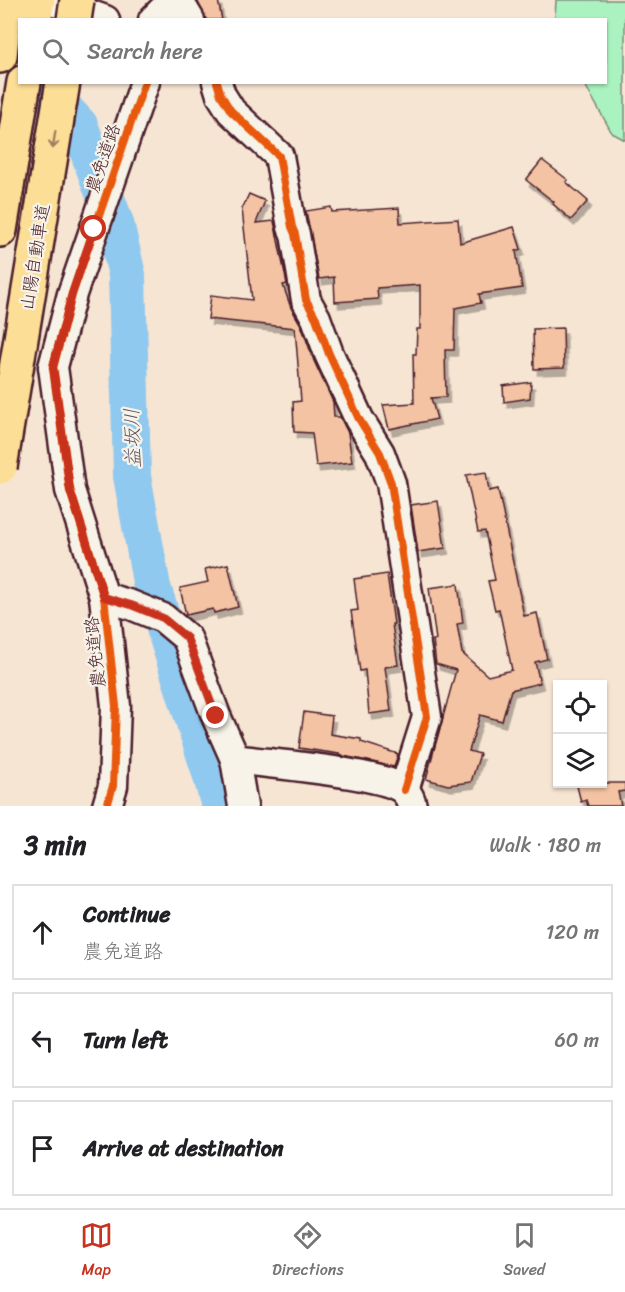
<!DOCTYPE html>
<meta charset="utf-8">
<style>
body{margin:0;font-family:Sriracha,"Klee One",sans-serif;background:#f6f6f6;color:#202124}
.controls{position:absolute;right:18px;bottom:18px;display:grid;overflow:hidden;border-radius:0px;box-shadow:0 2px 4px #0004}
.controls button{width:54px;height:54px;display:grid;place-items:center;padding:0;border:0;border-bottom:2px solid #e0e0e0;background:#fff;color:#202124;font:30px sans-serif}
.stop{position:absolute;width:18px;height:18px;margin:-14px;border:4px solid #c8321e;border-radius:50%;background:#fff}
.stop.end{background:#c8321e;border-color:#fff;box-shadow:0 2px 6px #0008}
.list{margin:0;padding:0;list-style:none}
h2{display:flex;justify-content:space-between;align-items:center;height:78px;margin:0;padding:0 24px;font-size:26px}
h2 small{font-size:20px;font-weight:400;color:#757577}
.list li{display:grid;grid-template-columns:39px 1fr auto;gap:18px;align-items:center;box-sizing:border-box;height:96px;margin:0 12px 12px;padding:0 12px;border:2px solid #e0e0e0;border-radius:0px}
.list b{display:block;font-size:22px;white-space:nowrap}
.list p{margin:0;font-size:20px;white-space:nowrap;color:#757577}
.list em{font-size:20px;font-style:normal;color:#757577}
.icon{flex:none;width:33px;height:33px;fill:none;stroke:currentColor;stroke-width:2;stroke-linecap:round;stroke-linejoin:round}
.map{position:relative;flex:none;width:625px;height:806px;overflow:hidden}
.search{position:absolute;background:#fff;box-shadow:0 2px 4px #0004;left:18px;right:18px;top:18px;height:66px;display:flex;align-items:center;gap:15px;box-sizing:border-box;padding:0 21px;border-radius:0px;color:#757577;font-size:22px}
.sheet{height:402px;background:#fff}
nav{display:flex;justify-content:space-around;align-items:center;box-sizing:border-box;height:84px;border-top:2px solid #e0e0e0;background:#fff;font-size:16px;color:#757577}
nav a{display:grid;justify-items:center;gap:3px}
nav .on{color:#c8321e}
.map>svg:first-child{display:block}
.green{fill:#aaf2bf;stroke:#7a8875;stroke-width:1.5}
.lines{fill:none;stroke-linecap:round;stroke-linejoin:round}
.river{stroke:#90c9ef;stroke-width:38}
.building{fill:#f3c3a3;stroke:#4a1f2b;stroke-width:1.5;filter:url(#shadow)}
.minor-casing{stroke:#4a1f2b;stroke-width:33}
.highway-casing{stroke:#4a1f2b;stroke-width:38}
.minor{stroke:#f7f3e8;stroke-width:28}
.highway{stroke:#fcde96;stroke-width:33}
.highway-bridge-casing{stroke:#4a1f2b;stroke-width:38;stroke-linecap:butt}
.highway-bridge{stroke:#fcde96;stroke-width:33}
.cycleway-casing{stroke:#f7f3e8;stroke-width:11}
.cycleway{stroke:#e8590c;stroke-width:8}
.oneway{stroke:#a37e60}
.route{stroke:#c8321e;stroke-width:8}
.labels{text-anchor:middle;stroke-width:4.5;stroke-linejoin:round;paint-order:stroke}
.street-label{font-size:18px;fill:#4a1f2b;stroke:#f7f3e8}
.water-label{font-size:20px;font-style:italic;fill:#5f5266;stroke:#f7f3e8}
</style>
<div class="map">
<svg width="625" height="806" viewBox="0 0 625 806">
<defs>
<filter id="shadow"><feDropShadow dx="3.5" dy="6" stdDeviation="0" flood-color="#0004"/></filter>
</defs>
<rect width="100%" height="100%" fill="#f6e5d3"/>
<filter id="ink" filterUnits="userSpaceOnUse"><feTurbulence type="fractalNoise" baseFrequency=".0167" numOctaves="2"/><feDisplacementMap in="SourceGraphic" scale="12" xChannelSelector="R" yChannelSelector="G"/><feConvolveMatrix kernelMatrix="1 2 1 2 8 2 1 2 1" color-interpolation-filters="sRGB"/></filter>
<g filter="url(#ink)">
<!-- green -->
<polygon class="green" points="556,0 625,0 625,140 612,133 584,83 606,82 606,20 555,19"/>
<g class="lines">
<!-- river -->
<polyline class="river" points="38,82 79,125 115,223 127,275 132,476 152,587 211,773 220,806"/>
</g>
<!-- building -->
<g class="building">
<polygon points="197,0 218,0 222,20 206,20"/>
<polygon points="542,160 568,180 566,182 588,201 571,220 553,204 554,202 526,180"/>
<polygon points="249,194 265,201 256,223 274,221 287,284 283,285 291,308 301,325 314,361 333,402 334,417 340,417 348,433 352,462 316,466 312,433 294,432 293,402 301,401 295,328 208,319 211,295 252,300 242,209"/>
<polygon points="331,207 332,212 399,208 400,223 458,219 460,243 514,227 521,249 516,251 522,288 479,294 481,303 455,308 454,350 445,350 446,397 431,398 437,419 389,429 383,405 414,403 413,354 416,354 417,329 420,329 420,285 377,288 378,299 335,302 334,277 319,279 306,211"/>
<polygon points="563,328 564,368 534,369 533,329"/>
<polygon points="531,382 530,398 504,402 503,386"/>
<polygon points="486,472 489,491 498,489 524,616 537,613 547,659 535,662 540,683 511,690 502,721 480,715 469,751 480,754 471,782 448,785 426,779 456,670 436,664 433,640 436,640 429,588 458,584 463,623 457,624 462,653 488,676 512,670 499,609 495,610 488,581 495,580 485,531 478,532 466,475"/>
<polygon points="438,501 445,548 418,552 411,505"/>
<polygon points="228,564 238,607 214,613 213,609 186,615 180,588 208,582 205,569"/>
<polygon points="387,574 394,624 392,624 398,665 385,667 391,711 369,714 365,670 360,671 351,611 358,610 354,579"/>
<polygon points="304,712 332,716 330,734 361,739 361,742 398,754 394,767 339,755 340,754 299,748"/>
<polygon points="587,783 625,783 625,791 618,792 621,806 588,806 586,800 581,802 577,786"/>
</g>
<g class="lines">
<!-- minor casing -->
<g class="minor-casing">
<g id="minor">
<polyline points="50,0 105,20"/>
<polyline points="178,0 190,20"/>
<polyline points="153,20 173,0"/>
<polyline points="217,82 221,95 231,111 279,156 292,227 295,234 306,300 316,318 329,354 359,419 380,453 391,483 427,717 404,790"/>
<path d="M104 597 131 605 163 618 187 638 216 716 235 759C268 764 383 772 404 790 408 794 411 800 412 806"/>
<polyline points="235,759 243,806"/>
<polyline points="107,806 113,786 116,706 104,597 70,490 53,367 72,294 145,82"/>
</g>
</g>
<!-- highway casing -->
<g class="highway-casing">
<g id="highway">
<polyline points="34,20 38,0"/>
<polyline points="0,56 6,0"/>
<polyline points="0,230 24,82"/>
</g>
</g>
<!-- minor -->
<use href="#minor" class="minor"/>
<!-- highway -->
<use href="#highway" class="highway"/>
<!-- highway-bridge casing -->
<g class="highway-bridge-casing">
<g id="highway-bridge">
<polyline points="74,20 77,0"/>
<polyline points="0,467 63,82"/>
</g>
</g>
<!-- highway-bridge -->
<use href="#highway-bridge" class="highway-bridge"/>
<!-- cycleway casing -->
<g class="cycleway-casing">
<g id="cycleway">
<polyline points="217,82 221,95 231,111 279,156 292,227 295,234 306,300 316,318 329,354 359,419 380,453 391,483 427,717 404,790"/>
<polyline points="107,806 113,786 116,706 104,597 70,490 53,367 72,294 145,82"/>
</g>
</g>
<!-- cycleway -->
<use href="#cycleway" class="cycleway"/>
</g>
<!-- one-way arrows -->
<defs><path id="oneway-shaft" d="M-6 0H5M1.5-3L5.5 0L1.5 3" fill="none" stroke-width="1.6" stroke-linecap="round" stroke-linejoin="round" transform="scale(1.5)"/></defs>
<use class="oneway" href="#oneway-shaft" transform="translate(54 140) rotate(99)"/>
</g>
<g class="lines" filter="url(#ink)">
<!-- route -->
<polyline class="route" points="94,229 72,294 53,367 70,490 104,597 131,605 163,618 187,638 216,716"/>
</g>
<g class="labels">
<!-- street labels -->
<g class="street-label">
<text transform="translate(103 158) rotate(-71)" y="6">農免道路</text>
<text transform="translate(35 257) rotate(-81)" y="6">山陽自動車道</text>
<text transform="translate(95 652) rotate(-96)" y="6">農免道路</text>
</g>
<!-- water labels -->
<g class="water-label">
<text transform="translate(132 438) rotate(-92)" y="7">益坂川</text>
</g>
</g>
</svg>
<div class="controls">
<button><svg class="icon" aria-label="locate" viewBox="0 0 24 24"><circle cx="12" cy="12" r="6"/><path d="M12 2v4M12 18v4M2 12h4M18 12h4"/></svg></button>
<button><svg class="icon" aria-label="layers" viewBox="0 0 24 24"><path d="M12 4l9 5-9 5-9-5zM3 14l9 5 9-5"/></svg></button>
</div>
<div class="stop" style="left:94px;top:229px"></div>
<div class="stop end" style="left:216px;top:716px"></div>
<div class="search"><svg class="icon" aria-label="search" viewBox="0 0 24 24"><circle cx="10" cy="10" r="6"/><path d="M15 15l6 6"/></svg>Search here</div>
</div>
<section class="sheet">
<h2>3 min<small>Walk · 180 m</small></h2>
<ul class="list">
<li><svg class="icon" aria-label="ahead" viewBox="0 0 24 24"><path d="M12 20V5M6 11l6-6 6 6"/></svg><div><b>Continue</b><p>農免道路</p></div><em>120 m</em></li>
<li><svg class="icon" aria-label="left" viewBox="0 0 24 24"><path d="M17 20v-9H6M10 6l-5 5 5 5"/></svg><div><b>Turn left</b></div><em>60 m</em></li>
<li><svg class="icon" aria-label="arrive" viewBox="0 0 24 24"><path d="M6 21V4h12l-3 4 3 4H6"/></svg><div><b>Arrive at destination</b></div></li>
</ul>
</section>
<nav>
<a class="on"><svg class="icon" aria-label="map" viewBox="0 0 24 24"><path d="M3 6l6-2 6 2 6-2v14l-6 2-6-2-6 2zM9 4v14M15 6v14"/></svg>Map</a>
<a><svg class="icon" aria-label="directions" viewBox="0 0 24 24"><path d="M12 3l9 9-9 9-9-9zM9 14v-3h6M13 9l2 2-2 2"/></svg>Directions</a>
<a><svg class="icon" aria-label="saved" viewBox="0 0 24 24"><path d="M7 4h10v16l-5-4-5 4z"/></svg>Saved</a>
</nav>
